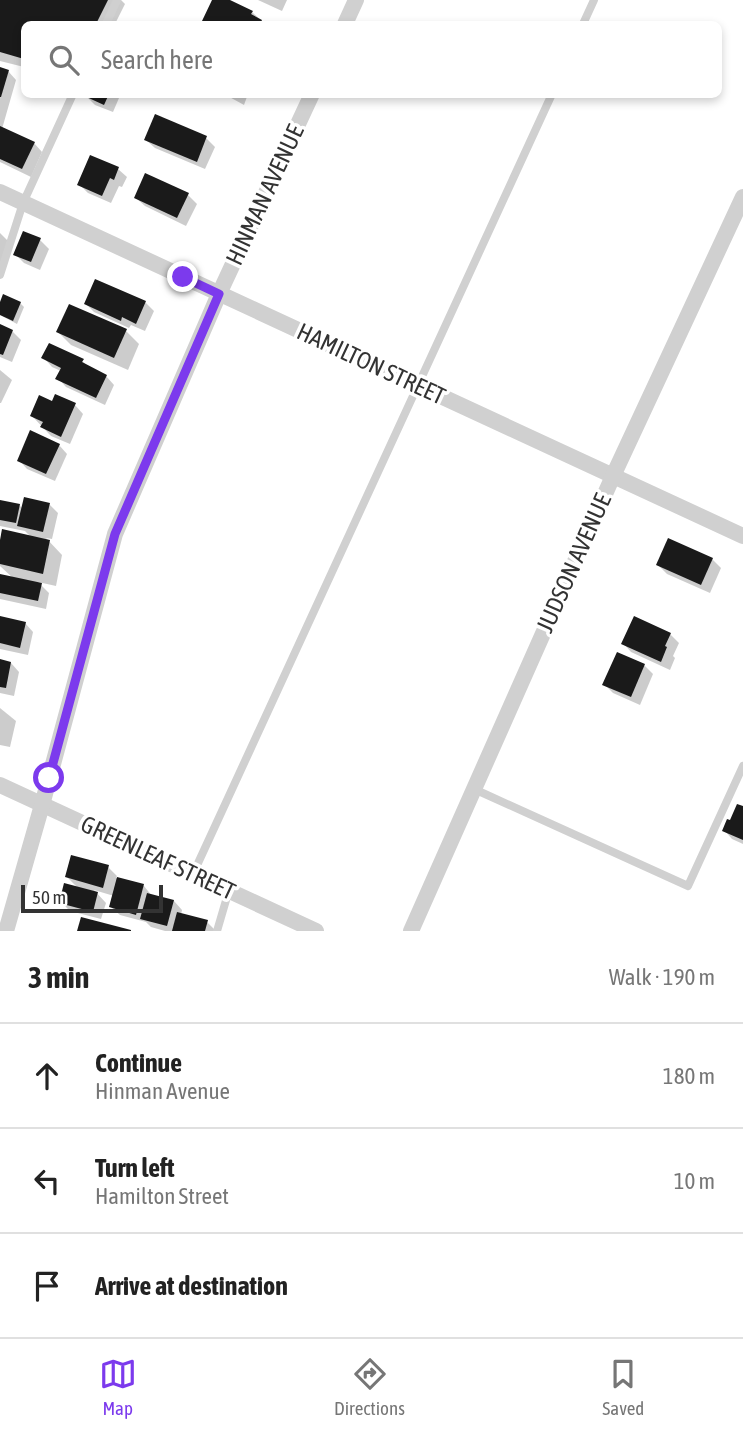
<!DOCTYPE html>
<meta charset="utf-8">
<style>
body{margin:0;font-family:"Asap Condensed",sans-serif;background:#f6f6f6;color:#222}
.scale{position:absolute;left:21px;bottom:18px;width:142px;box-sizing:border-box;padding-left:7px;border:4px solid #333;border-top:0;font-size:19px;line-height:24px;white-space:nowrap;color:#333;-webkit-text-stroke:5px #fff;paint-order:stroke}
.stop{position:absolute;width:21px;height:21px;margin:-16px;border:5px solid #7c3aed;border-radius:50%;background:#fff}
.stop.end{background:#7c3aed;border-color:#fff;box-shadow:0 2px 7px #0008}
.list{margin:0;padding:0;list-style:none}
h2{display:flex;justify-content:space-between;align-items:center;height:91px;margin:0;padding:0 28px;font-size:30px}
h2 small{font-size:23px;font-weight:400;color:#767676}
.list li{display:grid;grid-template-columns:46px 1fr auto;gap:21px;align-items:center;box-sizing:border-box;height:105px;padding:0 28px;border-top:2px solid #e0e0e0}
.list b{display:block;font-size:26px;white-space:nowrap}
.list p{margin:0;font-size:23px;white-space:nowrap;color:#767676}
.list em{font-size:23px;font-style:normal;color:#767676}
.icon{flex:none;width:38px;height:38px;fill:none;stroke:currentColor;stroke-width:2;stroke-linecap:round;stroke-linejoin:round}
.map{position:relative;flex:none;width:743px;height:931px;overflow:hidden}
.search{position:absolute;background:#fff;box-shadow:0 4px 10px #0003;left:21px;right:21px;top:21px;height:77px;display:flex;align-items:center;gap:18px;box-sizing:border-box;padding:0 24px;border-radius:10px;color:#767676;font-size:26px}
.sheet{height:406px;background:#fff}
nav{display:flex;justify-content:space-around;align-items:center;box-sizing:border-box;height:98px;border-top:2px solid #e0e0e0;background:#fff;font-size:19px;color:#767676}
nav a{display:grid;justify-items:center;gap:4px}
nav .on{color:#7c3aed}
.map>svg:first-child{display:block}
.shadow{fill:#0003}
.building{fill:#1a1a1a}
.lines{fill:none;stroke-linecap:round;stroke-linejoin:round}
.service{stroke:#d0d0d0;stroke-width:8}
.minor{stroke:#d0d0d0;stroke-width:16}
.route{stroke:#7c3aed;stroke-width:9}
.labels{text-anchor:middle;stroke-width:7;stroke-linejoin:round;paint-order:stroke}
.street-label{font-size:24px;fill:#333;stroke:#fff}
</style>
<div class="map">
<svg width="743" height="931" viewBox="0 0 743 931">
<rect width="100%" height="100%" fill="#fff"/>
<!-- shadow -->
<g class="shadow">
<polygon points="0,0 121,0 125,4 115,24 24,24 24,67 0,61"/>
<polygon points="214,0 226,0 252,12 265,24 209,24 205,21"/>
<polygon points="258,0 287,0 282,11"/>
<polygon points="0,69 8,71 16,80 2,129 34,143 42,152 31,177 0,162"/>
<polygon points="87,94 116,94 119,98 113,112 95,105 86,96"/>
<polygon points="224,94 248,94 244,105"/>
<polygon points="156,116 206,138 215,147 205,169 155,148 146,140"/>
<polygon points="118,169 127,177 122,187 119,186 111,203 88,193 79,184"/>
<polygon points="188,195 197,204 186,226 145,206 136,198"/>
<polygon points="0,233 9,242 0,270"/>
<polygon points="40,240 49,249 40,270 24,263 15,254"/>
<polygon points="145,302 154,311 145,331 131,325 129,328 94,312 86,304"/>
<polygon points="20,303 24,307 17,324 0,315 0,307"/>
<polygon points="0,326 12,331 21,340 12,362 0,357"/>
<polygon points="126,331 139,344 128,370 71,345 58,332"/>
<polygon points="44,358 82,361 90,368 106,376 114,385 105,405 66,387 58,378 61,371 52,367"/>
<polygon points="0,370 12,380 1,403 0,403"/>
<polygon points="53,403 75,405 83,414 70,444 51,436 32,416"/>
<polygon points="59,445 67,454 55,481 27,469 19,460"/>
<polygon points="0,502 19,505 23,509 49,504 58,513 52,539 46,538 62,555 56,586 38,582 49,593 46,609 0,599 0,575 13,578 0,566 0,549 31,537 25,531 0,526"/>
<polygon points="712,559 721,568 710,593 667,574 658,565"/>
<polygon points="0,618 25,623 33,632 28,655 0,649"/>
<polygon points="670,634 679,643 673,656 675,658 670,670 631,652 623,643"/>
<polygon points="618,654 644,665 653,674 640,705 613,693 604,684"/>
<polygon points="0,661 11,663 19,672 14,696 0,693"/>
<polygon points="0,708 16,721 10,747 0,745"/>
<polygon points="743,808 743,844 732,839 724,830"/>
<polygon points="108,867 117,876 116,878 144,886 152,896 174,901 182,910 181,915 207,922 216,931 165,931 151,927 146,922 120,915 111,907 114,896 94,890 106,903 101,919 70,911 61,902 79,889 67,877"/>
</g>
<!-- building -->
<g class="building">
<polygon points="0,0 108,0 96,24 24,24 24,59 0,52"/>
<polygon points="212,0 230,0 253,11 251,14 262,20 260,24 210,24 202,21"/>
<polygon points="0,67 9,70 1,97 0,97"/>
<polygon points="80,94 109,94 104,105"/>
<polygon points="155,114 207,136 197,162 144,140"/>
<polygon points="0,126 35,142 22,169 0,159"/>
<polygon points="90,155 119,167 114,180 110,178 102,196 77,185"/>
<polygon points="145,173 189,193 177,218 134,198"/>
<polygon points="23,231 41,238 31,262 13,255"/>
<polygon points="95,279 146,301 136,324 122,317 121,321 84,304"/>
<polygon points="3,294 21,302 13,321 0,315 0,302"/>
<polygon points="69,304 127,329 114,358 56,332"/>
<polygon points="0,324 13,330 3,355 0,354"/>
<polygon points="49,343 84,359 82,362 107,375 96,398 55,379 61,368 41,358"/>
<polygon points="55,394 76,403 61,437 40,427 43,422 30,416 39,395 52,401"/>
<polygon points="30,430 60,444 46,474 17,461"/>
<polygon points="24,497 50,503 43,532 17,526"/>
<polygon points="0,500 20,504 16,523 0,520"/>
<polygon points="2,529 50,540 43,574 0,564 0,540"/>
<polygon points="668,538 713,558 701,585 656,565"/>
<polygon points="0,574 42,583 38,601 0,593"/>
<polygon points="0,616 26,622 20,648 0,643"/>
<polygon points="634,616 671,633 665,646 667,647 661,662 621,644"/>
<polygon points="617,652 645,664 631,697 602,685"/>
<polygon points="0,659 11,662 6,688 0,687"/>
<polygon points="737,804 743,806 743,840 722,831 727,819 730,820"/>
<polygon points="71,855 109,865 103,888 65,877"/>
<polygon points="117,877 144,884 136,915 109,907"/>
<polygon points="64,883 98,892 93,912 59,903"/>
<polygon points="147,893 174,900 167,926 140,919"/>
<polygon points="177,912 208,920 205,931 172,931"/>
<polygon points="81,917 131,930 131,931 77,931"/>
</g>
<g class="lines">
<!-- service -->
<g class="service">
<polyline points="106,24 117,0"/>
<polyline points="583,24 594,0"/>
<polyline points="0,275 23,203 73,94"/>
<polyline points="474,789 688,886 743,766"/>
<polyline points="193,874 552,94"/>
<polyline points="217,931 229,890"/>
</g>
<!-- minor -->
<g class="minor">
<polyline points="345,24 356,0"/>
<polyline points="0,192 743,536"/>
<polyline points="0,785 316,931"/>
<polyline points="6,931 42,805 115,534 219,294 312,94"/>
<polyline points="411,931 613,476 743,197"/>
</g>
</g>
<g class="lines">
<!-- route -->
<polyline class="route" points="49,778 115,534 219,294 183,277"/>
</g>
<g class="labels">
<!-- street labels -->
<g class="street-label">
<text transform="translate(265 195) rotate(-65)" y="8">HINMAN AVENUE</text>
<text transform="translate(371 364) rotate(25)" y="8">HAMILTON STREET</text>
<text transform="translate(574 563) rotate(-66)" y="8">JUDSON AVENUE</text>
<text transform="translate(158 858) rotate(25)" y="8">GREENLEAF STREET</text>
</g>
</g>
</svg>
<div class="scale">50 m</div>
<div class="stop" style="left:49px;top:778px"></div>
<div class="stop end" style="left:183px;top:277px"></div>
<div class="search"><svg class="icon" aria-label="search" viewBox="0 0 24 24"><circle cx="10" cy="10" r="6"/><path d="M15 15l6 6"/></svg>Search here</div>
</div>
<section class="sheet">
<h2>3 min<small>Walk · 190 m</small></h2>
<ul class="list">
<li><svg class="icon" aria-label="ahead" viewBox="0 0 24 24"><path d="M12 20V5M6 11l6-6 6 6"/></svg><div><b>Continue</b><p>Hinman Avenue</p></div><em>180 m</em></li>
<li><svg class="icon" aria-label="left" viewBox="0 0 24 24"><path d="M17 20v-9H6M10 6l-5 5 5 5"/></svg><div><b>Turn left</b><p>Hamilton Street</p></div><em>10 m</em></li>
<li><svg class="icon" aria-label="arrive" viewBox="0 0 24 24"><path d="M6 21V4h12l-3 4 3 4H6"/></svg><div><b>Arrive at destination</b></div></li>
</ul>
</section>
<nav>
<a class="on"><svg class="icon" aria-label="map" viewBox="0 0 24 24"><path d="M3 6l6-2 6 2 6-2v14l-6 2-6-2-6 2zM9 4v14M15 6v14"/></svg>Map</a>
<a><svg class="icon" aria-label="directions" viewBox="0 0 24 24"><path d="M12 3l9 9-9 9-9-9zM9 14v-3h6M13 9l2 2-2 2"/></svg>Directions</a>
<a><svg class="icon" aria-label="saved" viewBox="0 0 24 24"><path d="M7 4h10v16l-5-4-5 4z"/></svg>Saved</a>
</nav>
